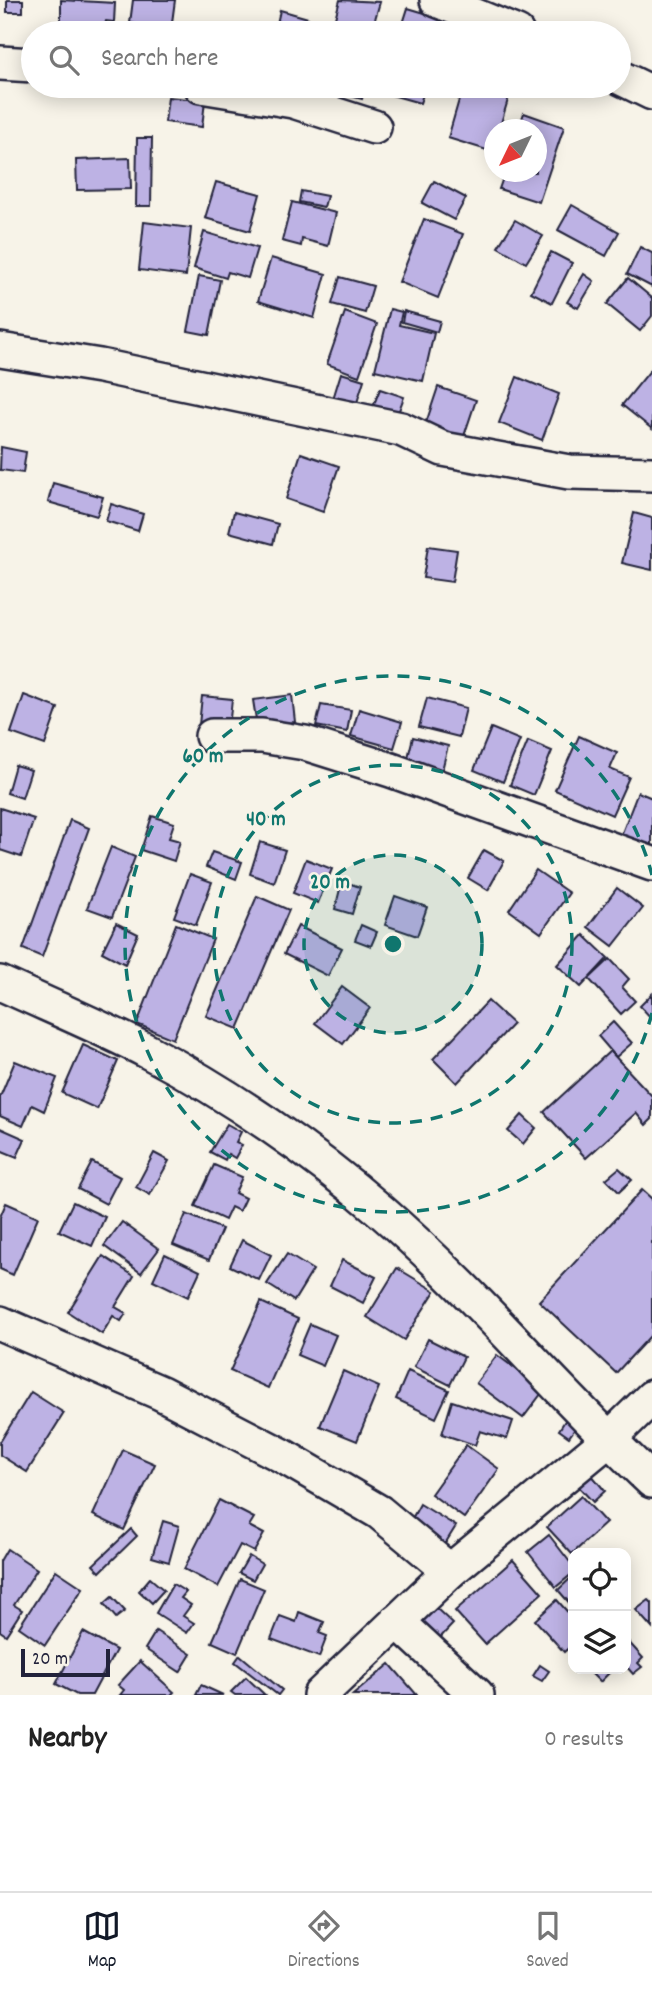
<!DOCTYPE html>
<style>
body{margin:0;font-family:Dekko,sans-serif;background:#f2f2f2;color:#222}
.controls{position:absolute;right:21px;bottom:21px;display:grid;overflow:hidden;border-radius:14px;box-shadow:0 4px 18px #0003}
.controls button{width:63px;height:63px;display:grid;place-items:center;padding:0;border:0;border-bottom:2px solid #e0e0e0;background:#fff;color:#222;font:35px sans-serif}
.compass{position:absolute;left:484px;top:119px;width:63px;height:63px;border-radius:50%;background:#fff;box-shadow:0 4px 18px #0003;rotate:227deg}
.scale{position:absolute;left:21px;bottom:18px;width:89px;box-sizing:border-box;padding-left:7px;border:4px solid #22223b;border-top:0;font-size:19px;line-height:24px;white-space:nowrap;color:#22223b;-webkit-text-stroke:5px #f7f3e8;paint-order:stroke}
.list{margin:0;padding:0;list-style:none}
h2{display:flex;justify-content:space-between;align-items:center;height:91px;margin:0;padding:0 28px;font-size:30px}
h2 small{font-size:23px;font-weight:400;color:#767676}
.icon{flex:none;width:38px;height:38px;fill:none;stroke:currentColor;stroke-width:2;stroke-linecap:round;stroke-linejoin:round}
.map{position:relative;flex:none;width:652px;height:1695px;overflow:hidden}
.search{position:absolute;background:#fff;box-shadow:0 4px 18px #0003;left:21px;right:21px;top:21px;height:77px;display:flex;align-items:center;gap:18px;box-sizing:border-box;padding:0 24px;border-radius:38px;color:#767676;font-size:26px}
.sheet{height:196px;background:#fff}
nav{display:flex;justify-content:space-around;align-items:center;box-sizing:border-box;height:98px;border-top:2px solid #e0e0e0;background:#fff;font-size:19px;color:#767676}
nav a{display:grid;justify-items:center;gap:4px}
nav .on{color:#111827}
.map>svg:first-child{display:block}
.building{fill:#bdb2e4;stroke:#22223b;stroke-width:2}
.lines{fill:none;stroke-linecap:round;stroke-linejoin:round}
.minor-casing{stroke:#22223b;stroke-width:38}
.minor{stroke:#f7f3e8;stroke-width:33}
.ring{fill:none;stroke:#0f766e;stroke-width:3.5;stroke-dasharray:12 9}
.centre{fill:#0f766e;stroke:#f7f3e8;stroke-width:3.5}
.ring-label{font-size:21px;text-anchor:middle;font-weight:bold;fill:#0f766e;stroke:#f7f3e8;stroke-width:5;stroke-linejoin:round;paint-order:stroke}
</style>
<div class="map">
<svg width="652" height="1695" viewBox="0 0 652 1695">
<rect width="100%" height="100%" fill="#f7f3e8"/>
<filter id="ink" filterUnits="userSpaceOnUse"><feTurbulence type="fractalNoise" baseFrequency=".0143" numOctaves="2"/><feDisplacementMap in="SourceGraphic" scale="14" xChannelSelector="R" yChannelSelector="G"/><feConvolveMatrix kernelMatrix="1 2 1 2 8 2 1 2 1" color-interpolation-filters="sRGB"/></filter>
<g filter="url(#ink)">
<!-- building -->
<g class="building">
<rect x="7" y="0" width="16" height="12"/>
<polygon points="61,0 115,3 114,22 106,21 105,25 84,25 84,31 61,30"/>
<polygon points="133,0 175,0 171,30 130,23"/>
<polygon points="340,0 380,2 371,33 331,33"/>
<polygon points="408,8 445,19 441,33 400,33"/>
<polygon points="280,10 308,18 304,33 275,33"/>
<polygon points="325,86 365,86 362,99 324,89"/>
<polygon points="375,86 426,86 420,103 374,90"/>
<polygon points="463,86 512,86 499,130 494,130 493,152 448,138"/>
<polygon points="168,97 205,101 202,127 165,122"/>
<polygon points="524,113 564,127 539,202 499,189 505,172 536,172 536,130 518,130"/>
<polygon points="137,138 152,138 151,206 136,206"/>
<polygon points="130,158 131,189 77,190 76,160"/>
<polygon points="434,181 466,198 454,220 422,203"/>
<polygon points="216,182 260,194 250,231 205,218"/>
<polygon points="301,191 327,196 324,207 299,202"/>
<polygon points="292,202 336,213 328,246 302,239 301,246 282,241"/>
<polygon points="572,205 619,232 606,256 558,230"/>
<polygon points="424,219 463,234 438,298 399,282"/>
<polygon points="515,220 543,236 526,263 498,247"/>
<polygon points="144,222 191,228 186,276 139,270"/>
<polygon points="204,232 257,248 248,278 228,272 226,278 194,268"/>
<polygon points="640,247 652,253 652,287 627,274"/>
<polygon points="551,252 572,263 552,303 531,292"/>
<polygon points="271,258 326,274 314,318 258,301"/>
<polygon points="584,274 594,281 578,308 567,302"/>
<polygon points="199,276 220,280 209,335 188,331"/>
<polygon points="340,277 373,286 365,313 332,304"/>
<polygon points="628,278 652,298 652,316 640,331 607,304"/>
<polygon points="390,309 402,312 399,325 434,333 423,381 375,370"/>
<polygon points="404,311 440,321 437,332 402,322"/>
<polygon points="345,312 377,324 359,376 327,364"/>
<polygon points="652,368 652,429 622,405"/>
<polygon points="341,373 364,380 355,409 332,402"/>
<polygon points="517,377 559,394 542,440 499,423"/>
<polygon points="438,387 476,400 463,439 425,426"/>
<polygon points="380,389 404,397 395,421 371,412"/>
<polygon points="1,447 26,452 23,473 0,470"/>
<polygon points="301,453 339,466 323,512 286,499"/>
<polygon points="53,483 103,497 97,516 48,502"/>
<polygon points="111,504 143,514 138,531 106,521"/>
<polygon points="234,512 278,524 273,544 229,532"/>
<polygon points="634,513 652,518 652,570 622,563"/>
<polygon points="428,546 457,550 452,582 423,578"/>
<polygon points="24,695 58,708 45,745 11,733"/>
<polygon points="292,695 295,722 257,726 253,700"/>
<polygon points="202,696 232,699 229,728 199,725"/>
<polygon points="427,698 466,708 459,737 419,727"/>
<polygon points="321,705 351,710 347,732 316,726"/>
<polygon points="359,709 402,722 394,748 351,736"/>
<polygon points="491,728 520,740 503,782 474,770"/>
<polygon points="579,736 617,753 610,769 629,777 612,815 555,790"/>
<polygon points="413,737 448,746 440,778 405,770"/>
<polygon points="528,741 552,751 534,795 510,785"/>
<polygon points="15,765 31,770 22,798 7,793"/>
<polygon points="638,792 652,798 652,851 620,838"/>
<polygon points="0,808 34,819 21,857 0,850"/>
<polygon points="152,816 174,823 169,838 180,841 174,861 141,850"/>
<polygon points="70,820 89,828 42,957 23,949"/>
<polygon points="260,842 285,850 274,883 250,874"/>
<polygon points="111,847 135,857 112,917 87,908"/>
<polygon points="484,850 504,861 488,890 468,878"/>
<polygon points="212,852 242,862 236,879 206,867"/>
<polygon points="306,859 332,869 318,903 293,893"/>
<polygon points="536,870 569,893 541,933 509,910"/>
<polygon points="190,874 212,882 196,925 174,917"/>
<polygon points="342,881 360,887 352,914 335,909"/>
<polygon points="617,888 643,908 613,946 588,927"/>
<polygon points="257,896 289,910 238,1029 206,1016"/>
<polygon points="395,896 427,907 417,936 385,925"/>
<polygon points="116,923 138,934 125,964 102,952"/>
<polygon points="176,924 213,939 173,1039 137,1024"/>
<polygon points="361,925 377,932 371,946 355,940"/>
<polygon points="298,926 342,948 328,976 284,954"/>
<polygon points="584,935 608,958 581,987 557,965"/>
<polygon points="610,959 629,979 622,987 635,1001 621,1014 589,979"/>
<polygon points="342,987 370,1008 343,1044 315,1023"/>
<polygon points="652,994 652,1019 640,1006"/>
<polygon points="488,1001 513,1024 457,1083 433,1059"/>
<polygon points="613,1022 632,1043 616,1057 598,1036"/>
<polygon points="83,1045 118,1061 97,1109 62,1093"/>
<polygon points="610,1051 652,1096 652,1119 646,1125 636,1113 586,1158 544,1112"/>
<polygon points="15,1061 57,1078 44,1111 32,1105 23,1126 0,1116 0,1097"/>
<polygon points="522,1115 536,1128 523,1144 508,1131"/>
<polygon points="227,1124 241,1132 236,1142 242,1145 235,1158 228,1154 225,1160 210,1152"/>
<polygon points="0,1128 25,1139 17,1157 0,1150"/>
<polygon points="154,1153 169,1161 150,1195 136,1187"/>
<polygon points="92,1162 120,1177 106,1204 78,1189"/>
<polygon points="214,1165 242,1177 235,1193 245,1198 239,1211 231,1207 225,1220 195,1206"/>
<polygon points="619,1168 632,1180 619,1192 606,1179"/>
<polygon points="642,1190 652,1199 652,1334 616,1373 539,1301"/>
<polygon points="73,1202 105,1217 92,1246 59,1231"/>
<polygon points="6,1203 38,1217 13,1275 0,1269 0,1217"/>
<polygon points="186,1214 222,1229 209,1260 173,1245"/>
<polygon points="122,1222 159,1249 141,1273 104,1246"/>
<polygon points="242,1240 271,1255 259,1280 230,1266"/>
<polygon points="165,1254 200,1271 188,1297 153,1280"/>
<polygon points="287,1254 313,1270 294,1301 267,1284"/>
<polygon points="103,1256 134,1276 115,1307 126,1313 121,1321 113,1316 102,1334 68,1312"/>
<polygon points="342,1260 376,1277 363,1303 330,1286"/>
<polygon points="397,1268 435,1291 404,1340 367,1317"/>
<polygon points="261,1302 298,1319 268,1388 230,1371"/>
<polygon points="310,1324 336,1335 323,1366 297,1355"/>
<polygon points="428,1339 464,1357 450,1385 414,1367"/>
<polygon points="497,1355 544,1390 523,1418 476,1383"/>
<polygon points="343,1371 379,1387 357,1441 320,1426"/>
<polygon points="408,1371 449,1390 436,1418 396,1399"/>
<polygon points="31,1392 64,1413 27,1472 0,1455 0,1442"/>
<polygon points="452,1401 513,1421 507,1439 480,1431 475,1445 442,1434"/>
<polygon points="568,1416 579,1423 569,1437 559,1430"/>
<polygon points="466,1445 499,1469 464,1518 431,1494"/>
<polygon points="123,1450 155,1464 124,1530 93,1515"/>
<polygon points="591,1474 605,1491 593,1502 578,1486"/>
<polygon points="581,1496 606,1523 572,1554 547,1527"/>
<polygon points="219,1500 254,1518 249,1526 264,1534 254,1552 240,1545 218,1587 184,1569"/>
<polygon points="420,1504 456,1526 443,1547 408,1526"/>
<polygon points="163,1521 179,1526 169,1562 152,1557"/>
<polygon points="131,1529 137,1536 100,1572 93,1565"/>
<polygon points="549,1535 573,1566 573,1573 556,1587 528,1552"/>
<polygon points="7,1549 37,1569 14,1605 22,1610 6,1635 0,1631 0,1561"/>
<polygon points="249,1556 262,1564 253,1580 239,1573"/>
<polygon points="513,1560 542,1593 485,1644 455,1611"/>
<polygon points="56,1570 83,1588 45,1645 19,1627"/>
<polygon points="573,1576 573,1607 558,1590"/>
<polygon points="150,1578 164,1590 152,1603 139,1591"/>
<polygon points="240,1579 264,1589 237,1653 212,1642"/>
<polygon points="173,1584 186,1592 181,1598 191,1605 183,1616 194,1623 187,1633 156,1613"/>
<polygon points="112,1597 125,1611 116,1618 104,1604"/>
<polygon points="557,1600 573,1618 573,1644 564,1652 535,1620"/>
<polygon points="649,1600 652,1603 652,1628 636,1610"/>
<polygon points="435,1607 453,1624 436,1642 418,1624"/>
<polygon points="299,1612 324,1622 319,1633 327,1636 319,1657 271,1639 280,1616 296,1622"/>
<polygon points="156,1631 191,1654 180,1672 145,1649"/>
<polygon points="83,1632 116,1650 92,1695 77,1695 56,1684"/>
<polygon points="626,1639 643,1658 638,1663 642,1667 633,1674 626,1666"/>
<polygon points="240,1655 282,1690 278,1695 235,1662"/>
<polygon points="140,1661 174,1692 171,1695 120,1695 124,1690 118,1685"/>
<polygon points="390,1664 417,1695 353,1695"/>
<polygon points="540,1665 549,1671 542,1681 533,1676"/>
<polygon points="587,1669 613,1669 600,1682"/>
<polygon points="246,1677 265,1695 235,1695 231,1692"/>
<polygon points="201,1685 223,1695 196,1695"/>
</g>
<g class="lines">
<!-- minor casing -->
<g class="minor-casing">
<g id="minor">
<polyline points="437,0 517,33"/>
<polyline points="0,63 33,65"/>
<polyline points="619,77 652,93"/>
<polyline points="201,86 293,101 374,127"/>
<polyline points="0,350 100,366 401,429 443,449 569,472 652,474"/>
<polyline points="212,736 262,736 305,743 391,770 652,864"/>
<path d="M0 983C50 1006 101 1027 149 1052 229 1094 313 1152 381 1211 478 1295 559 1394 652 1481"/>
<polyline points="0,1323 161,1393 283,1456 379,1512 450,1571"/>
<polyline points="397,1621 477,1695"/>
<polyline points="320,1695 450,1571 608,1440 652,1397"/>
</g>
</g>
<!-- minor -->
<use href="#minor" class="minor"/>
</g>
</g>
<!-- distance rings -->
<circle cx="393" cy="944" r="89" fill="#0f766e" fill-opacity=".12"/>
<g class="ring">
<circle cx="393" cy="944" r="89"/>
<circle cx="393" cy="944" r="179"/>
<path d="M652 1013A268 268 0 1 1 652 875"/>
</g>
<circle cx="393" cy="944" r="10" class="centre"/>
<g class="ring-label">
<text x="203" y="762">60 m</text>
<text x="266" y="825">40 m</text>
<text x="330" y="888">20 m</text>
</g>
</svg>
<div class="controls">
<button><svg class="icon" aria-label="locate" viewBox="0 0 24 24"><circle cx="12" cy="12" r="6"/><path d="M12 2v4M12 18v4M2 12h4M18 12h4"/></svg></button>
<button><svg class="icon" aria-label="layers" viewBox="0 0 24 24"><path d="M12 4l9 5-9 5-9-5zM3 14l9 5 9-5"/></svg></button>
</div>
<svg class="compass" viewBox="-18 -18 36 36"><path d="M0-13l5 13h-10z" fill="#e53935"/><path d="M0 13l5-13h-10z" fill="#767676"/></svg>
<div class="scale">20 m</div>
<div class="search"><svg class="icon" aria-label="search" viewBox="0 0 24 24"><circle cx="10" cy="10" r="6"/><path d="M15 15l6 6"/></svg>Search here</div>
</div>
<section class="sheet">
<h2>Nearby<small>0 results</small></h2>
<ul class="list">
</ul>
</section>
<nav>
<a class="on"><svg class="icon" aria-label="map" viewBox="0 0 24 24"><path d="M3 6l6-2 6 2 6-2v14l-6 2-6-2-6 2zM9 4v14M15 6v14"/></svg>Map</a>
<a><svg class="icon" aria-label="directions" viewBox="0 0 24 24"><path d="M12 3l9 9-9 9-9-9zM9 14v-3h6M13 9l2 2-2 2"/></svg>Directions</a>
<a><svg class="icon" aria-label="saved" viewBox="0 0 24 24"><path d="M7 4h10v16l-5-4-5 4z"/></svg>Saved</a>
</nav>
